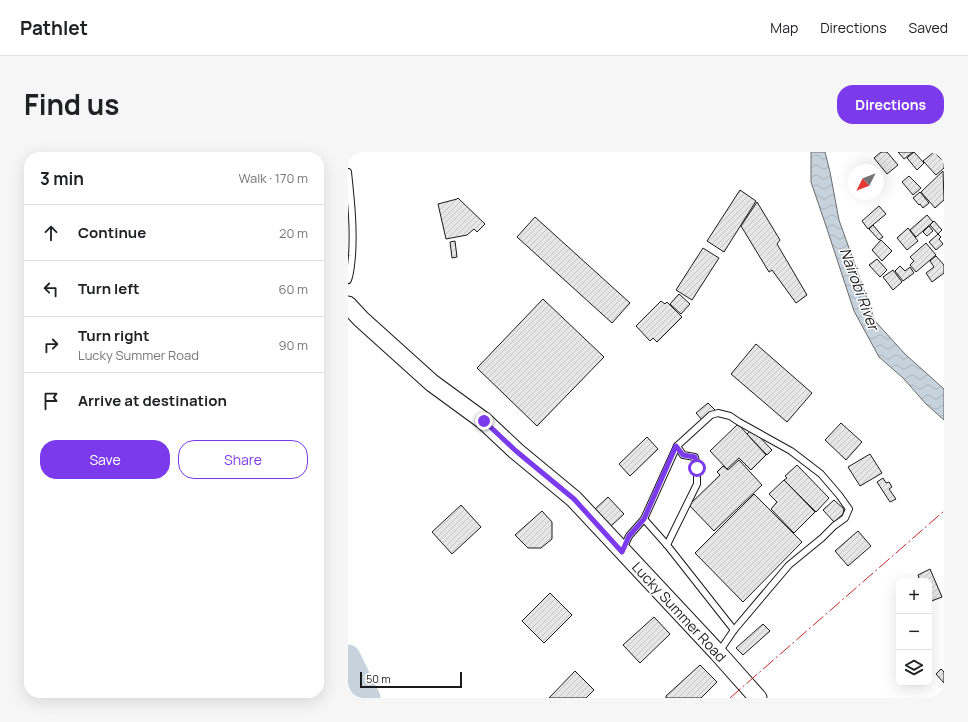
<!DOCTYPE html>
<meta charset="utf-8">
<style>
body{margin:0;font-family:Manrope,sans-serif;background:#f6f6f6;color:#202124}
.controls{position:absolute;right:12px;bottom:12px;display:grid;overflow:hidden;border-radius:8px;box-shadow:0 4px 16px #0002}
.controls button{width:36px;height:36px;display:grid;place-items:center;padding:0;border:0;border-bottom:1px solid #e0e0e0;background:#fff;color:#202124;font:20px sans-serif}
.compass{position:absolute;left:500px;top:12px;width:36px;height:36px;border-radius:50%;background:#fff;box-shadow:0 4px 16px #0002;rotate:228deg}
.scale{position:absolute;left:12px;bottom:10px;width:102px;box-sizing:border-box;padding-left:4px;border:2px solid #1a1a1a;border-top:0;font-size:11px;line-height:14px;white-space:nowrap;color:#1a1a1a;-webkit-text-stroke:3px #fff;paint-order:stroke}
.stop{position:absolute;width:12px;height:12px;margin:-9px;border:3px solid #7c3aed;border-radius:50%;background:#fff}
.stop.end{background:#7c3aed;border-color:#fff;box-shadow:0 1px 4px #0008}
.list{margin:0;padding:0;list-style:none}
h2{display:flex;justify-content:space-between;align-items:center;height:52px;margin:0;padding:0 16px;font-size:17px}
h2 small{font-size:13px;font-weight:400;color:#757577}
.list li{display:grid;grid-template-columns:26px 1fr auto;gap:12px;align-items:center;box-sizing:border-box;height:56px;padding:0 16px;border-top:1px solid #e0e0e0}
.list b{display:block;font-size:15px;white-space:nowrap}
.list p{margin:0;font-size:13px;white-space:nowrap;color:#757577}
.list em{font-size:13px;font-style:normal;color:#757577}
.actions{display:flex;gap:8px;padding:12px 16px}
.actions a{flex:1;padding:9px 0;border:1px solid #7c3aed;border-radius:16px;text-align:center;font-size:14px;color:#7c3aed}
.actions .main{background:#7c3aed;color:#fff}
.icon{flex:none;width:22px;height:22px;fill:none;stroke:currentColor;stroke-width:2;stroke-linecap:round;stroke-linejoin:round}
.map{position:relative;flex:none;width:596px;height:546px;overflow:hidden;border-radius:16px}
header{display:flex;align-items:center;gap:24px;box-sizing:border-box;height:56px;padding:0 20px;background:#fff;border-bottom:1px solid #e0e0e0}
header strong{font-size:19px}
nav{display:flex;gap:22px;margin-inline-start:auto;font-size:14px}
.intro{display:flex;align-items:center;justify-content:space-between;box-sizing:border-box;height:96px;padding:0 24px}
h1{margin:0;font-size:28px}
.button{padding:10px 18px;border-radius:16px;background:#7c3aed;color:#fff;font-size:14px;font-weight:700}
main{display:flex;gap:24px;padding:0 24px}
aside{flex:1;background:#fff;border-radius:16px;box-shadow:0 4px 16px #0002}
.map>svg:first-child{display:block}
.water{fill:url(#water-waves);stroke:#6a6a6a}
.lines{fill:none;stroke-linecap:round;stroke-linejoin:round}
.river{stroke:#c6d2dc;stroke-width:25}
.building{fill:url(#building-hatch);stroke:#1a1a1a}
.lane-casing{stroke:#1a1a1a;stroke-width:8}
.secondary-casing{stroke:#1a1a1a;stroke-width:19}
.lane{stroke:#fff;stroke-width:6}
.secondary{stroke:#fff;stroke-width:17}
.power{stroke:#c62828;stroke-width:1;stroke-dasharray:14 3 2 3;stroke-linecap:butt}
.route{stroke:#7c3aed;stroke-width:5}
.labels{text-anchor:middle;stroke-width:3;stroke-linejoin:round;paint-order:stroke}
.street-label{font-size:14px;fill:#1a1a1a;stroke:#fff}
.water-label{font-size:15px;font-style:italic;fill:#1a1a1a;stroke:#fff}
</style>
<header>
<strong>Pathlet</strong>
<nav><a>Map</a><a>Directions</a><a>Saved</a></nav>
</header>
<div class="intro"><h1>Find us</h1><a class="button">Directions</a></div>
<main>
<aside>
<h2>3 min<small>Walk · 170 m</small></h2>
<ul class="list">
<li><svg class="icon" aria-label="ahead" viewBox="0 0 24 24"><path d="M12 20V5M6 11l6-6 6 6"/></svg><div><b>Continue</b></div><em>20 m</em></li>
<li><svg class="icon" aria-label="left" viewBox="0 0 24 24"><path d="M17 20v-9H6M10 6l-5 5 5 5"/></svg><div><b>Turn left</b></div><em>60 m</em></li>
<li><svg class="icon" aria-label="right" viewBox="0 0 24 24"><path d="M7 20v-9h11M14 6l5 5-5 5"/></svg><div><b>Turn right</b><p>Lucky Summer Road</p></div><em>90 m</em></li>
<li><svg class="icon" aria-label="arrive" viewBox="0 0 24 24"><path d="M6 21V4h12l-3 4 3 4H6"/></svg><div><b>Arrive at destination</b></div></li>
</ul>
<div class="actions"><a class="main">Save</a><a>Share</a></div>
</aside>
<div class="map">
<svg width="596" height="546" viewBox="0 0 596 546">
<defs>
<pattern id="water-waves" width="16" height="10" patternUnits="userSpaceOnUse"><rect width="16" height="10" fill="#c6d2dc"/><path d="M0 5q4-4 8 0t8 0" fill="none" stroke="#aab4bc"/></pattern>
<pattern id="building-hatch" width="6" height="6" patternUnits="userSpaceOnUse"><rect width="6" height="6" fill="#e6e6e6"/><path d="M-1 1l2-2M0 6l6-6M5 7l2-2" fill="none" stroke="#c5c5c5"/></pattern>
</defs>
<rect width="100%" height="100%" fill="#fff"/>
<!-- water -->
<polygon class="water" points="463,0 477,0 482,20 491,68 527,169 557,202 596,237 596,268 578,252 555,226 531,205 506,159 478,74 463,30"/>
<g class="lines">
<!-- river -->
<polyline class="river" points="0,505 20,546"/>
</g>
<!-- building -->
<g class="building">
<polygon points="533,0 539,0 550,13 539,22 526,6"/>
<polygon points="550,0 565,0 556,7"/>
<polygon points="566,0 576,11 569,18 559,6"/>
<polygon points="586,0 596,10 596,16 588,23 575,9"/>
<polygon points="595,19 596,48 587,56 573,40"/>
<polygon points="561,24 573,36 565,43 554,30"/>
<polygon points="392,38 408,49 376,100 359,89"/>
<polygon points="572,40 581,51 575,56 572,52 571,53 565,46"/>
<polygon points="110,46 137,72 129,80 126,77 119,83 98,87 90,52 109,47"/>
<polygon points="409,50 432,88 429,92 459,143 448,151 424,118 421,120 393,74"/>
<polygon points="531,54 538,62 520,77 514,69"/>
<polygon points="579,63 585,70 568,85 562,78"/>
<polygon points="187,65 282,151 264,171 169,85"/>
<polygon points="586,69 594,78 590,82 582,73"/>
<polygon points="525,73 535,85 531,88 521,77"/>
<polygon points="581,74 585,79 579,84 575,80"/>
<polygon points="560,76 570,89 559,98 549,86"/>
<polygon points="590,82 593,85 591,87 595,92 588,98 581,90"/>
<polygon points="533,88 544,99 534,109 524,98"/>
<polygon points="107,89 109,105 104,106 102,90"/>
<polygon points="578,91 588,103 568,120 562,113 566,109 562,105"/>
<polygon points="355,96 371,106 344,148 328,138"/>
<polygon points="588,104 596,113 596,121 584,130 578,121 586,115 582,109"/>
<polygon points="529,107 539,118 532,125 521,113"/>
<polygon points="552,114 557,119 562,115 566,121 555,129 547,119"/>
<polygon points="545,118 554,130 545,138 535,125"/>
<polygon points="331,142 342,152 333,162 322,152"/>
<polygon points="195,147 256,205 189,274 129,216"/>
<polygon points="313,149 317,152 319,150 334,165 309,190 305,186 302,189 288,174"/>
<polygon points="408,192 464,241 439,270 383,222"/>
<polygon points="360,251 367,258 355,269 348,261"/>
<polygon points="493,271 514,290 498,308 477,288"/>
<polygon points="390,272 418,303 403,318 391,306 379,317 362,299"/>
<polygon points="404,277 424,298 419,303 399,282"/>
<polygon points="299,285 310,297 282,324 271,312"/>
<polygon points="522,302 534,321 512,334 500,315"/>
<polygon points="391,308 414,333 366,379 341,353 372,323 369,320 375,314 380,318"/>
<polygon points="449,313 481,346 468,360 436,328 439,326 437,324"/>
<polygon points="535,326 538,331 541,330 544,335 541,337 548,347 542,350 529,330"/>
<polygon points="436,328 467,360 446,381 423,357 429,350 421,342"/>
<polygon points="406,342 454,390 395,450 347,401"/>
<polygon points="260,345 276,362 263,374 247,357"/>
<polygon points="486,348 496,357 495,362 486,370 475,358"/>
<polygon points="113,353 133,375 104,402 84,380"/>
<polygon points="194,359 204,370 204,387 193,396 180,396 167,383"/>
<polygon points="510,379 523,394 500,414 487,399"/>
<polygon points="582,417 594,445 581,450 581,429 572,429 570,423"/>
<polygon points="202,441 224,463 196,491 174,469"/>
<polygon points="306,465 322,482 292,511 275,493"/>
<polygon points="415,472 422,479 395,503 388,496"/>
<polygon points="352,513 369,530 353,546 318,546 318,544"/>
<polygon points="593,517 596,520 596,531 588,522"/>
<polygon points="227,519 246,538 238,546 201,546"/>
</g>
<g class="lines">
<!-- lane casing -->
<g class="lane-casing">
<g id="lane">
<path d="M0 20C3 48 6 76 4 104 3 112 3 120 0 128"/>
<polyline points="296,367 319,393 386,478"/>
<polyline points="319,393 349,332 349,316 347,305 335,303 329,294"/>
<polyline points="275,397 281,384 296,367 329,294 363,263 370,261 382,264 391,270 443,299 473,322 491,343 501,357 497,366 486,374 474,386 441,413 386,478 371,500"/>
</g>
</g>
<!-- secondary casing -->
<g class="secondary-casing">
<polyline id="secondary" points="0,153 13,167 84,231 136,269 168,299 226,347 370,501 410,546"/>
</g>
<!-- lane -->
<use href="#lane" class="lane"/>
<!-- secondary -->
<use href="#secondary" class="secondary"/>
<!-- power -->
<polyline class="power" points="382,546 596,359"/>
</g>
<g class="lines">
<!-- route -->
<polyline class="route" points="136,269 168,299 226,347 274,400 281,384 296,367 328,294 335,303 347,305 349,316"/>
</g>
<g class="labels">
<!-- street labels -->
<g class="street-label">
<text transform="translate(331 460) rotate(47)" y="5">Lucky Summer Road</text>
</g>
<!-- water labels -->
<g class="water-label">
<text transform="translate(511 137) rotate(70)" y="5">Nairobi River</text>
</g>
</g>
</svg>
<div class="controls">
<button>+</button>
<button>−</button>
<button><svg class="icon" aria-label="layers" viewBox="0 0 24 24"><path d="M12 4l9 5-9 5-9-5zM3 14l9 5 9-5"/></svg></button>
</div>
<svg class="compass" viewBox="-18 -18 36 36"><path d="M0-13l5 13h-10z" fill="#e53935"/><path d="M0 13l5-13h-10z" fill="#757577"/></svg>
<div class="scale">50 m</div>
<div class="stop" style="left:349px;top:316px"></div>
<div class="stop end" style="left:136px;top:269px"></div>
</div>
</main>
